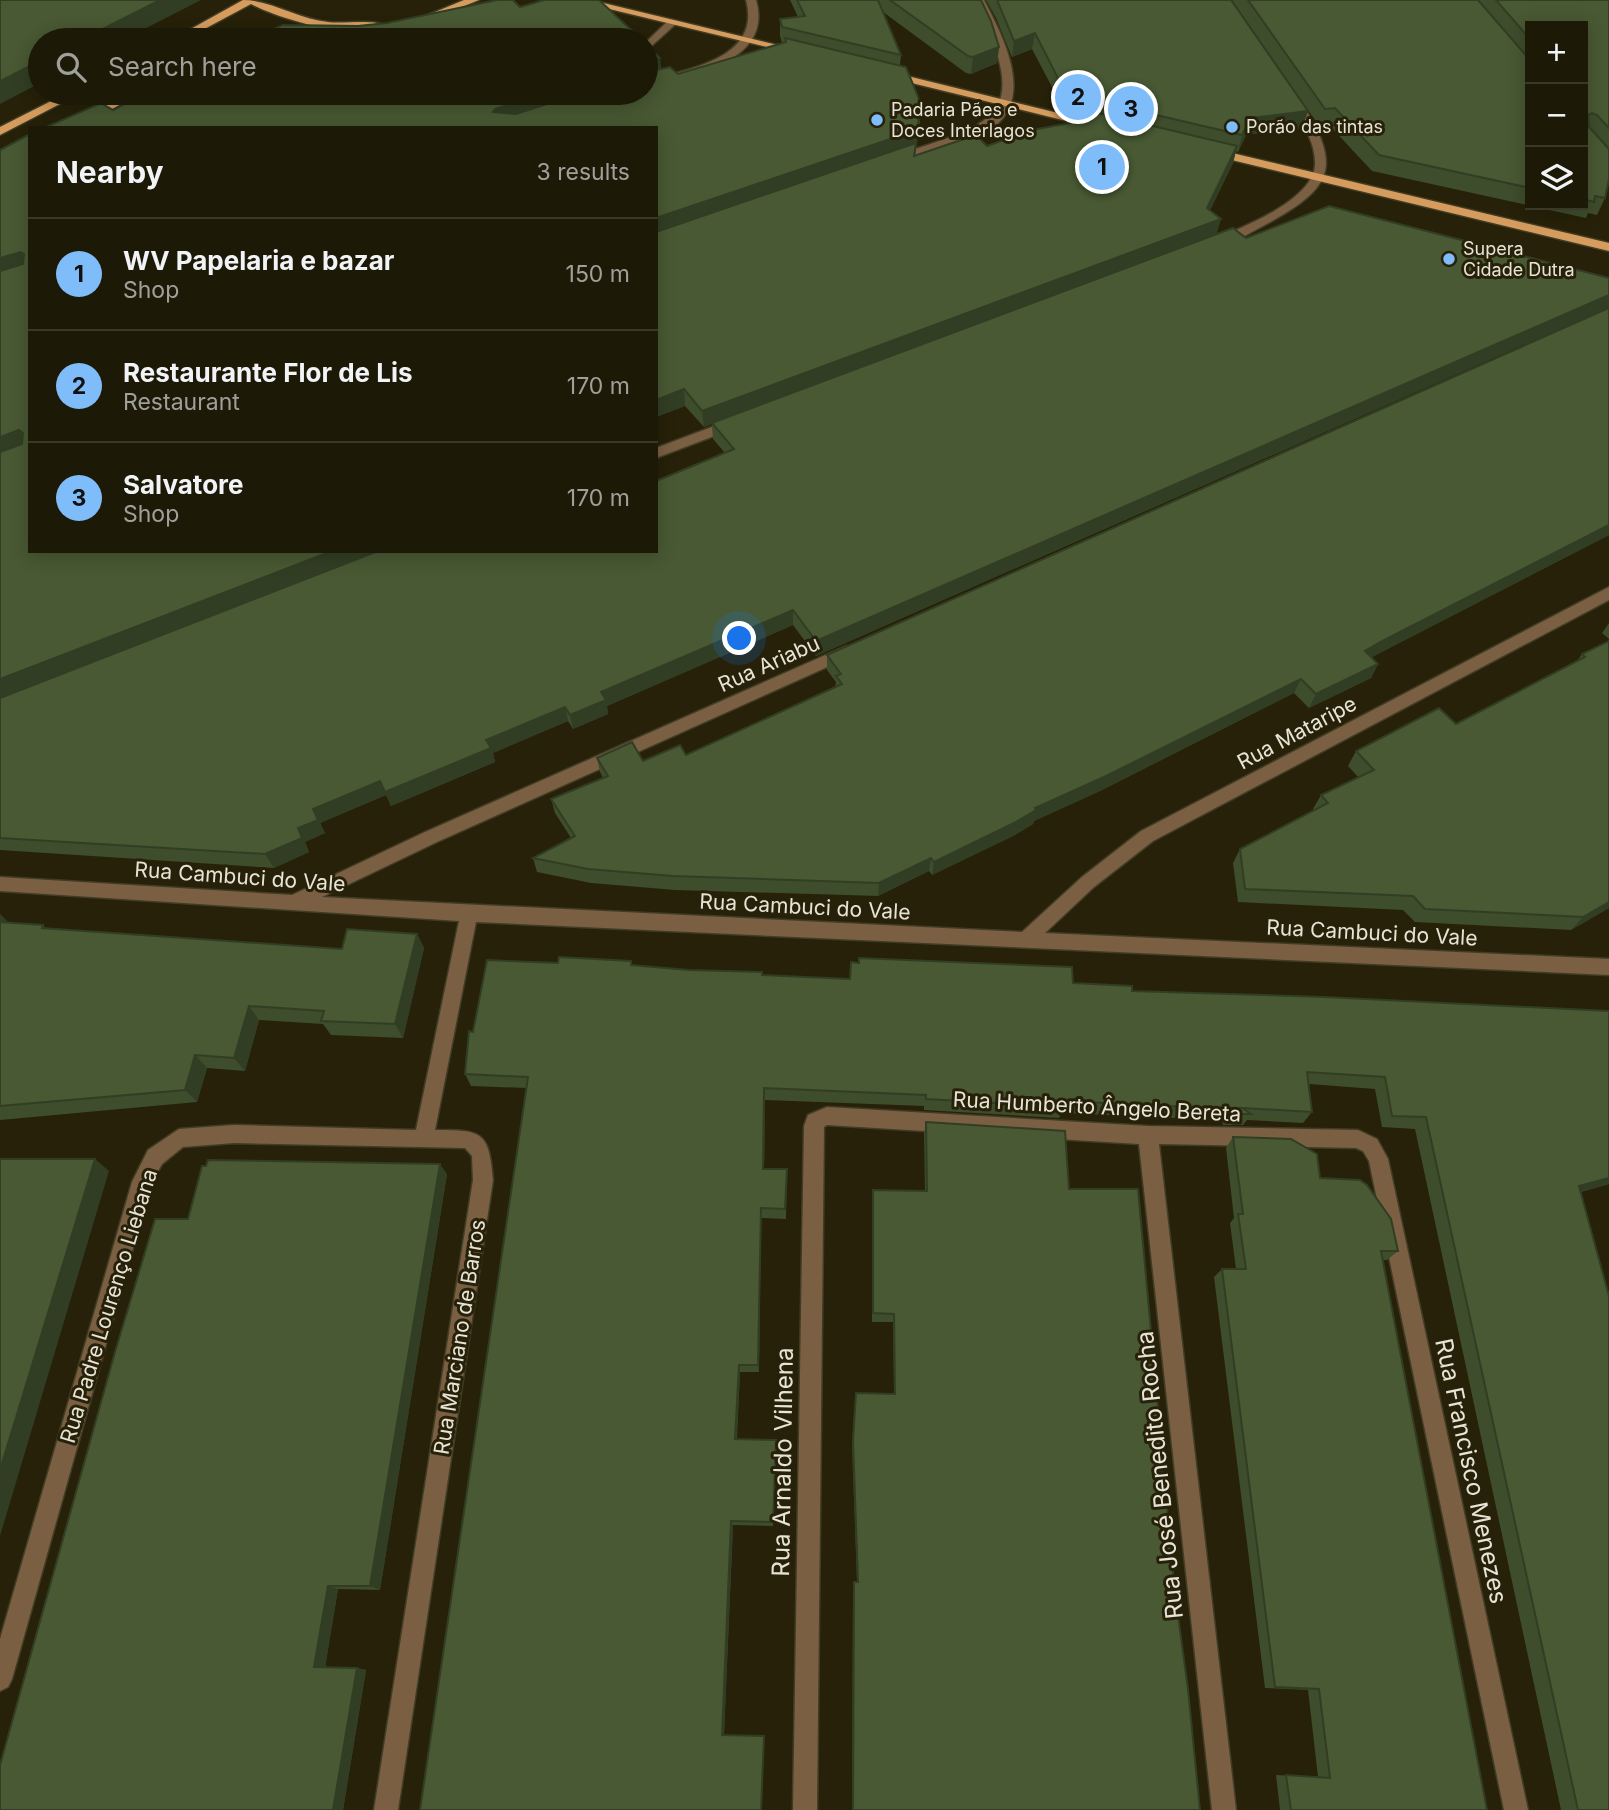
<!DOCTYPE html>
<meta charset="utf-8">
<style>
body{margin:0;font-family:Inter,sans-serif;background:#292614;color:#f1f3f6}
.controls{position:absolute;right:21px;top:21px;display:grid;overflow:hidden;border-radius:0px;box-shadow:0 4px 18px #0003}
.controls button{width:63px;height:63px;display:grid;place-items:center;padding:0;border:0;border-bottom:2px solid #3a3828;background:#1c1906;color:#f1f3f6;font:35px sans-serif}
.you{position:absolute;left:740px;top:639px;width:24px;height:24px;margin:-18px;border:5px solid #fff;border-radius:50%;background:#1a73e8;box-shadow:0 0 0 10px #1a73e833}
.badge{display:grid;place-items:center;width:46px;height:46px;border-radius:50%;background:#7fbdfa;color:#111;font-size:23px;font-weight:700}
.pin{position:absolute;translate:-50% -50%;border:4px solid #fff;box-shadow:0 2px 7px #0006}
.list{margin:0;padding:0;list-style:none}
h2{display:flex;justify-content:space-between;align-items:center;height:91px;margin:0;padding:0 28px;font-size:30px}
h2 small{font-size:23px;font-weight:400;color:#a0a09b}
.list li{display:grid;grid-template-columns:46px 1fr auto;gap:21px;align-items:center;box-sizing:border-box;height:112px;padding:0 28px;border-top:2px solid #3a3828}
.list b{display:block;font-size:26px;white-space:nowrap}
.list p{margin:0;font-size:23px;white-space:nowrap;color:#a0a09b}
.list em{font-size:23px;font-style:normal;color:#a0a09b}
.icon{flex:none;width:38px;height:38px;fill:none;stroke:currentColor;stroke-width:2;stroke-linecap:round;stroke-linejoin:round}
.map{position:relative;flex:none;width:1609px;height:1810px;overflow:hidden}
.search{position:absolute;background:#1c1906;box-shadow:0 4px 18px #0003;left:28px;top:28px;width:630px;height:77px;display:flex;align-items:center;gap:18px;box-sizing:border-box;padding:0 24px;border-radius:38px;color:#a0a09b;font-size:26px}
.panel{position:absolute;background:#1c1906;box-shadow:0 4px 18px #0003;left:28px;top:126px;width:630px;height:427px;border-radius:0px}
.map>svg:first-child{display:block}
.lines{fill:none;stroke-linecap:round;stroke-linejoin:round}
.service-casing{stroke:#413c25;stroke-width:3}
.minor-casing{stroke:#413c25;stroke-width:3}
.primary-casing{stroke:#413c25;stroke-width:3}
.service{fill:#7a5f42;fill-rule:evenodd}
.minor{fill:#7a5f42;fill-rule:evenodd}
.primary{fill:#d59c5e;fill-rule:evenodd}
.wall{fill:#3e4d2c;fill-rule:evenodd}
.shaded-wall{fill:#323e24}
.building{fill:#485933;stroke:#323e24;stroke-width:2}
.poi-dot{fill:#7fbdfa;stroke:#262108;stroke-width:2.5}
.labels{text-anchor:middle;stroke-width:6;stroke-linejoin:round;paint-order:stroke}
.far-poi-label{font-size:18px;fill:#e7e4d6;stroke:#262108;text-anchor:start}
.street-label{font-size:21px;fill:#e7e4d6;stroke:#262108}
.near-street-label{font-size:24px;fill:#e7e4d6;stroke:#262108}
</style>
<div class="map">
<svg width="1609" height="1810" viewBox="0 0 1609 1810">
<rect width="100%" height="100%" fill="#262108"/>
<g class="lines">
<!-- service casing -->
<g class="service-casing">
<polygon id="service" points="669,20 678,22 646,51 646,42"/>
</g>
<!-- minor casing -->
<g class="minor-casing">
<g id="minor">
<path d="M746 0H756C774 62 690 77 646 87V81C687 69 762 59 746 0Z"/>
<path d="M974 0H984C1004 38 1038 103 986 132 959 147 927 153 898 163H890V157C996 123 1034 119 974 0Z"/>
<path d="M1290 98H1298C1344 167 1334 188 1263 226 1249 233 1229 247 1214 245V239C1242 228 1313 200 1315 165 1316 141 1300 119 1288 100Z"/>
<polygon points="733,419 738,421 738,427 656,458 656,448"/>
<path d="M1609 587V600L1153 841 1094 887 1045 933 1609 959V975L476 922 435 1130C482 1130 489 1131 493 1180L398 1810H374L473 1180 472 1156 465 1148 234 1143 183 1147 162 1164 151 1184 12 1679 8 1687 0 1691V1639L132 1182 148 1150 179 1129 234 1125 416 1130 459 921 0 891V877L292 895 425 832 846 646 852 648 854 652 852 656 437 842 322 897 1022 932 1082 877 1141 831Z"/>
<polygon points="827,1107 1148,1126 1358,1130 1377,1139 1388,1159 1528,1810 1504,1810 1369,1161 1363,1151 1356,1148 1159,1144 1236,1810 1212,1810 1139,1144 827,1125 824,1127 817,1810 793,1810 804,1126 808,1115"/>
</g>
</g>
<!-- primary casing -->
<g class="primary-casing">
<g id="primary">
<path d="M243 0C271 0 298 19 328 22 342 24 374 19 382 25 357 43 277 18 251 4L184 40H171Z"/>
<polygon points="464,0 479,0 432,19 423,17"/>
<polygon points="572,0 591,0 802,51 796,54"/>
<polygon points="887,71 1099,123 1101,125 1095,128 883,76 881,74"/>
<polygon points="67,93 81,93 0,135 0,127"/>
<polygon points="127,93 141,93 78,128 63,128"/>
<polygon points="1211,148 1609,243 1609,251 1207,154 1207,150"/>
</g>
</g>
<!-- service -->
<use href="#service" class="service"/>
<!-- minor -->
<use href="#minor" class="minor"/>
<!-- primary -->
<use href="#primary" class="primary"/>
</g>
<!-- wall -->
<g class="wall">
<polygon points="790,0 981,0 999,47 997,63 971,74 966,73 883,12 901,55 900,65 920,121 915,156 987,146 1071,123 1072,112 1064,110 1032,49 1012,57 996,18 986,0 1231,0 1302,128 1246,135 1238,152 1236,151 1233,163 1210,210 1221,219 1216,235 1246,238 1609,307 816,656 793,625 607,706 608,714 573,729 568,721 493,753 495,762 391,806 386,795 320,823 325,833 305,842 309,852 274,868 0,850 0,150 25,136 30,551 656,551 725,453 713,439 712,424 704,427 685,406 656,417 656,128 113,110 646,93 661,69 678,74 782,43 780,36 780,19 798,17"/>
<path d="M1232 0H1609V179L1605 198 1597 215 1588 213 1586 218 1372 171 1329 125 1319 126ZM1530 26H1583V205H1530Z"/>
<polygon points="1609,308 1609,535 1372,657 1378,664 1371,678 1309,708 1294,693 1100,791 1034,821 1033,824 1013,836 932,875 929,871 878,896 675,890 591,883 537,872 533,858 571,838 555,813 551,799 603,778 600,772 597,758 643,761 686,755 835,687 836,682 827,670 827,655"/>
<polygon points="1609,623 1609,639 1602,633"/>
<polygon points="1609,641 1609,908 1571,930 1415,922 1403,910 1238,902 1233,863 1240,849 1314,810 1313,809 1321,795 1358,777 1348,766 1356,751 1456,724 1577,661 1582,654"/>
<polygon points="0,914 8,923 43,925 45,928 342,949 417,934 424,948 403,1038 331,1035 323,1024 259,1020 245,1071 207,1068 197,1102 0,1120"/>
<polygon points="558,963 632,966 762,975 850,979 1073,983 1132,991 1609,1011 1609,1184 1581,1192 1609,1810 1561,1810 1415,1129 1382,1127 1375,1089 1309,1084 1312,1112 1303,1123 1247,1120 1243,1125 1223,1125 1222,1120 1061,1113 1059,1118 924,1110 924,1106 765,1100 764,1169 787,1169 786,1219 761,1218 759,1372 740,1372 737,1439 776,1446 773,1526 733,1525 724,1735 764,1736 420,1810 526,1088 471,1086 465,1074 473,1032"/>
<polygon points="926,1122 1069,1189 1175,1593 1200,1810 852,1810 853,1585 854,1582 857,1582 852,1446 855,1400 856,1393 894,1394 893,1322 872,1322 872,1200 873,1190 925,1191 924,1134"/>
<polygon points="1233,1137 1320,1178 1398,1251 1387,1260 1383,1260 1487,1810 1280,1810 1276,1775 1318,1777 1308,1690 1265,1688 1214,1277 1222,1269 1236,1269 1230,1223 1234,1218 1226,1148"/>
<polygon points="447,1174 380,1590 338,1589 325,1667 357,1668 366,1670 343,1810 188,1219"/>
</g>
<!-- shaded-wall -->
<g class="shaded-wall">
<polygon points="160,0 201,0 123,40 81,40"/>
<polygon points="1035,33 1032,49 1012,57 1014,41"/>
<polygon points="999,47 997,63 971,74 973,57"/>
<polygon points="660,58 662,74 646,79 646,62"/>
<polygon points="40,61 40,83 0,104 0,81"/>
<polygon points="546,93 599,93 498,126 493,112 495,109"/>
<polygon points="921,104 913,173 656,235 656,218"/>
<polygon points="1308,111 1302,128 1246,135 1238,152 1242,135 1251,118"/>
<polygon points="1237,146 1233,163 1203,225 1207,208"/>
<polygon points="1221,219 1216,235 704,427 702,411"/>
<polygon points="21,252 29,268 0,277 0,258"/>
<polygon points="1609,295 1609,307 816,656 816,641"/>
<polygon points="684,389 685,406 656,417 656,400"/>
<polygon points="19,430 29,447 0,456 0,437"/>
<polygon points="1609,525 1609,535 1372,657 1357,666 1365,651 1380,642"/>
<polygon points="332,551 379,551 0,698 0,679"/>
<polygon points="793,610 793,625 607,706 608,714 573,729 570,715 601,692"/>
<polygon points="1378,664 1371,678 1309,708 1316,694"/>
<polygon points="1301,679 1294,693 1100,791 1034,821 1033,824 1013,836 932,875 934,862 1035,808"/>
<polygon points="565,707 568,721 493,753 495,762 391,806 385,792 486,740"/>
<polygon points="380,781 386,795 320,823 325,833 305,842 309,852 274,868 265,854 298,828 313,809"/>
<polygon points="931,858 929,871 878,896 879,883"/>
<polygon points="1609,902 1609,908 1571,930 1583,917"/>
<polygon points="0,914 8,922 0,933"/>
<polygon points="417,934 424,948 403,1038 395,1024"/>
<polygon points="249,1006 259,1020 245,1071 234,1058"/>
<polygon points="195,1055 207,1068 197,1102 185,1090"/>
<polygon points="764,1088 765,1100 764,1179 763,1169"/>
<polygon points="95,1159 109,1171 0,1536 0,1470"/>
<polygon points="440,1164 447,1174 380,1590 370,1586"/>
<polygon points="1609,1178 1609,1184 1565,1196 1579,1186"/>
<polygon points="761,1208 761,1218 759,1372 758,1365"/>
<polygon points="739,1365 740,1372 736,1445 735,1439"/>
<polygon points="731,1521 733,1525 724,1735 722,1735"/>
<polygon points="328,1586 338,1589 325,1669 314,1667"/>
<polygon points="357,1668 366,1670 343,1810 333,1810"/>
<polygon points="764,1736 762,1810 761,1810"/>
</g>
<!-- building -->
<g class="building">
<polygon points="0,0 160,0 81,40 40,40 40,61 0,81"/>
<polygon points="497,0 513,0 520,7 544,0 599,0 642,40 248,40 283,25 358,26 387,23"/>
<polygon points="797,0 878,0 901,55 782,27 780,19 805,16"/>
<polygon points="890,0 981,0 991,21 999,47 973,57 968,56"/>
<polygon points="997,0 1231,0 1308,111 1251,118 1242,135 1066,94 1035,33 1014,41"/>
<polygon points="1248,0 1478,0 1530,60 1530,188 1379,155 1335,108 1325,109"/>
<polygon points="1496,0 1609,0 1609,128 1597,115 1592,113 1588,115 1589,127 1609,149 1609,179 1605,198 1595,196 1594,202 1583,199 1583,26 1530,26 1530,39"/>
<polygon points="785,38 906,67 921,104 917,130 656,218 656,128 44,128 101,103 113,110 145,93 546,93 495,109 493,112 516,114 581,93 646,93 646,72 670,67 678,74 786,42"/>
<polygon points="646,44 660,58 646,62"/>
<polygon points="1073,107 1237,146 1207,208 1221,219 702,411 684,389 656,400 656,232 916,143 914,156 976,135 987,146 1032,130 1081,121"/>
<polygon points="30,134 30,551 332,551 0,679 0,452 22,444 23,433 19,430 0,437 0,271 23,264 24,254 21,252 0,258 0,150"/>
<polygon points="1329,206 1609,278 1609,295 816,641 793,610 601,692 606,700 570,715 565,707 486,740 491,748 385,792 380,781 313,809 318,820 298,828 302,838 265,854 0,838 0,698 378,551 656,551 656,481 734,449 712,423 1233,228 1246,238"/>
<polygon points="1609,308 1609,525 1380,642 1365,651 1378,664 1316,694 1301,679 1104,777 1035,808 1036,810 1016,822 934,862 931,858 879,883 673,876 588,869 533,858 575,836 551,799 608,776 597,758 632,742 643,761 680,745 686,755 842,684 836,676 841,674 827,655"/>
<polygon points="1609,641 1609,902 1583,917 1425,909 1413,896 1245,889 1240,849 1328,803 1321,795 1374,770 1356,751 1439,708 1456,724 1585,657 1582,654"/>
<polygon points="0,922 43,925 42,928 342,949 347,929 417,934 395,1024 321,1021 324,1011 249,1006 234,1058 195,1055 185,1090 0,1106"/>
<polygon points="559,957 631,961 631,965 689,970 762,972 762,975 850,979 851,962 859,963 859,958 1072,967 1073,983 1132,986 1132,991 1325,997 1609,1011 1609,1178 1579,1186 1609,1296 1609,1810 1578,1810 1426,1117 1392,1116 1385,1077 1307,1072 1312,1112 1242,1108 1251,1114 1231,1114 1230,1109 1063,1101 1064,1107 926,1099 926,1095 764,1088 763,1169 787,1169 785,1209 761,1208 758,1365 739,1365 735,1439 776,1440 773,1522 731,1521 722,1735 764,1736 761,1810 420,1810 528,1077 465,1074 469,1031 473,1032 487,960 558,963"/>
<polygon points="926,1122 1065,1131 1069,1189 1138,1189 1175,1593 1188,1689 1200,1810 853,1810 854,1582 858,1582 853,1440 856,1393 895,1394 894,1314 873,1313 873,1190 927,1191"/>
<polygon points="1233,1137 1291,1139 1317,1154 1320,1178 1360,1180 1367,1185 1391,1219 1398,1251 1381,1251 1487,1810 1291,1810 1286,1775 1330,1778 1319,1689 1275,1687 1222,1269 1246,1269 1238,1214 1243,1214"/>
<polygon points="0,1159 95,1159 0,1470"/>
<polygon points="208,1160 440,1164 370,1586 328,1586 314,1667 357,1668 333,1810 0,1810 0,1765 115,1352 155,1219 188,1219 202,1166 206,1166"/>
</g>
<!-- markers -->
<g class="poi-dot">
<circle cx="877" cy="120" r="7"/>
<circle cx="1232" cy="127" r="7"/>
<circle cx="1449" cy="259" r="7"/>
</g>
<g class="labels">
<!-- far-poi labels -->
<g class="far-poi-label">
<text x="891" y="116">Padaria Pães e<tspan x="891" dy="21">Doces Interlagos</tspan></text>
<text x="1246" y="133">Porão das tintas</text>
<text x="1463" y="255">Supera<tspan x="1463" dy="21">Cidade Dutra</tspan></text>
</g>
<!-- street labels -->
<g class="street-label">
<text transform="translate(769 664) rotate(-24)" y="7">Rua Ariabu</text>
<text transform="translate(1297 733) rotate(-28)" y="7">Rua Mataripe</text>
<text transform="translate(240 877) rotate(4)" y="7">Rua Cambuci do Vale</text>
<text transform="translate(805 907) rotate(3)" y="7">Rua Cambuci do Vale</text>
<text transform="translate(1372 933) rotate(3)" y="7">Rua Cambuci do Vale</text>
<text transform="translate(1097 1107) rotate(3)" y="7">Rua Humberto Ângelo Bereta</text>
<text transform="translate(109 1306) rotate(-73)" y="7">Rua Padre Lourenço Liebana</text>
<text transform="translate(460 1337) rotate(-81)" y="7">Rua Marciano de Barros</text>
</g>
<!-- near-street labels -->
<g class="near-street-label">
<text transform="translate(783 1462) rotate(-89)" y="8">Rua Arnaldo Vilhena</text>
<text transform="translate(1471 1471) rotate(78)" y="8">Rua Francisco Menezes</text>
<text transform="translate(1160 1475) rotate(-96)" y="8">Rua José Benedito Rocha</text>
</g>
</g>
</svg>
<div class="controls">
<button>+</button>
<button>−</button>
<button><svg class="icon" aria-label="layers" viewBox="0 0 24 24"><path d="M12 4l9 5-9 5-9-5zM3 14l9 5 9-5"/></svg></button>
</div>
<div class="you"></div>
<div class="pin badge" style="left:1102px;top:167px">1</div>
<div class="pin badge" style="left:1078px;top:97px">2</div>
<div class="pin badge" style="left:1131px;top:109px">3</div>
<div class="search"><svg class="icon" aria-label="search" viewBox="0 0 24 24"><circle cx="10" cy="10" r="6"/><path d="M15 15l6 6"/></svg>Search here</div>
<section class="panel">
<h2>Nearby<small>3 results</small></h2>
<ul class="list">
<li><span class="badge">1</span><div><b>WV Papelaria e bazar</b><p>Shop</p></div><em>150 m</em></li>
<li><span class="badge">2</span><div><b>Restaurante Flor de Lis</b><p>Restaurant</p></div><em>170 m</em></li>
<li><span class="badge">3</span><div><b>Salvatore</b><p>Shop</p></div><em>170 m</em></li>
</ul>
</section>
</div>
